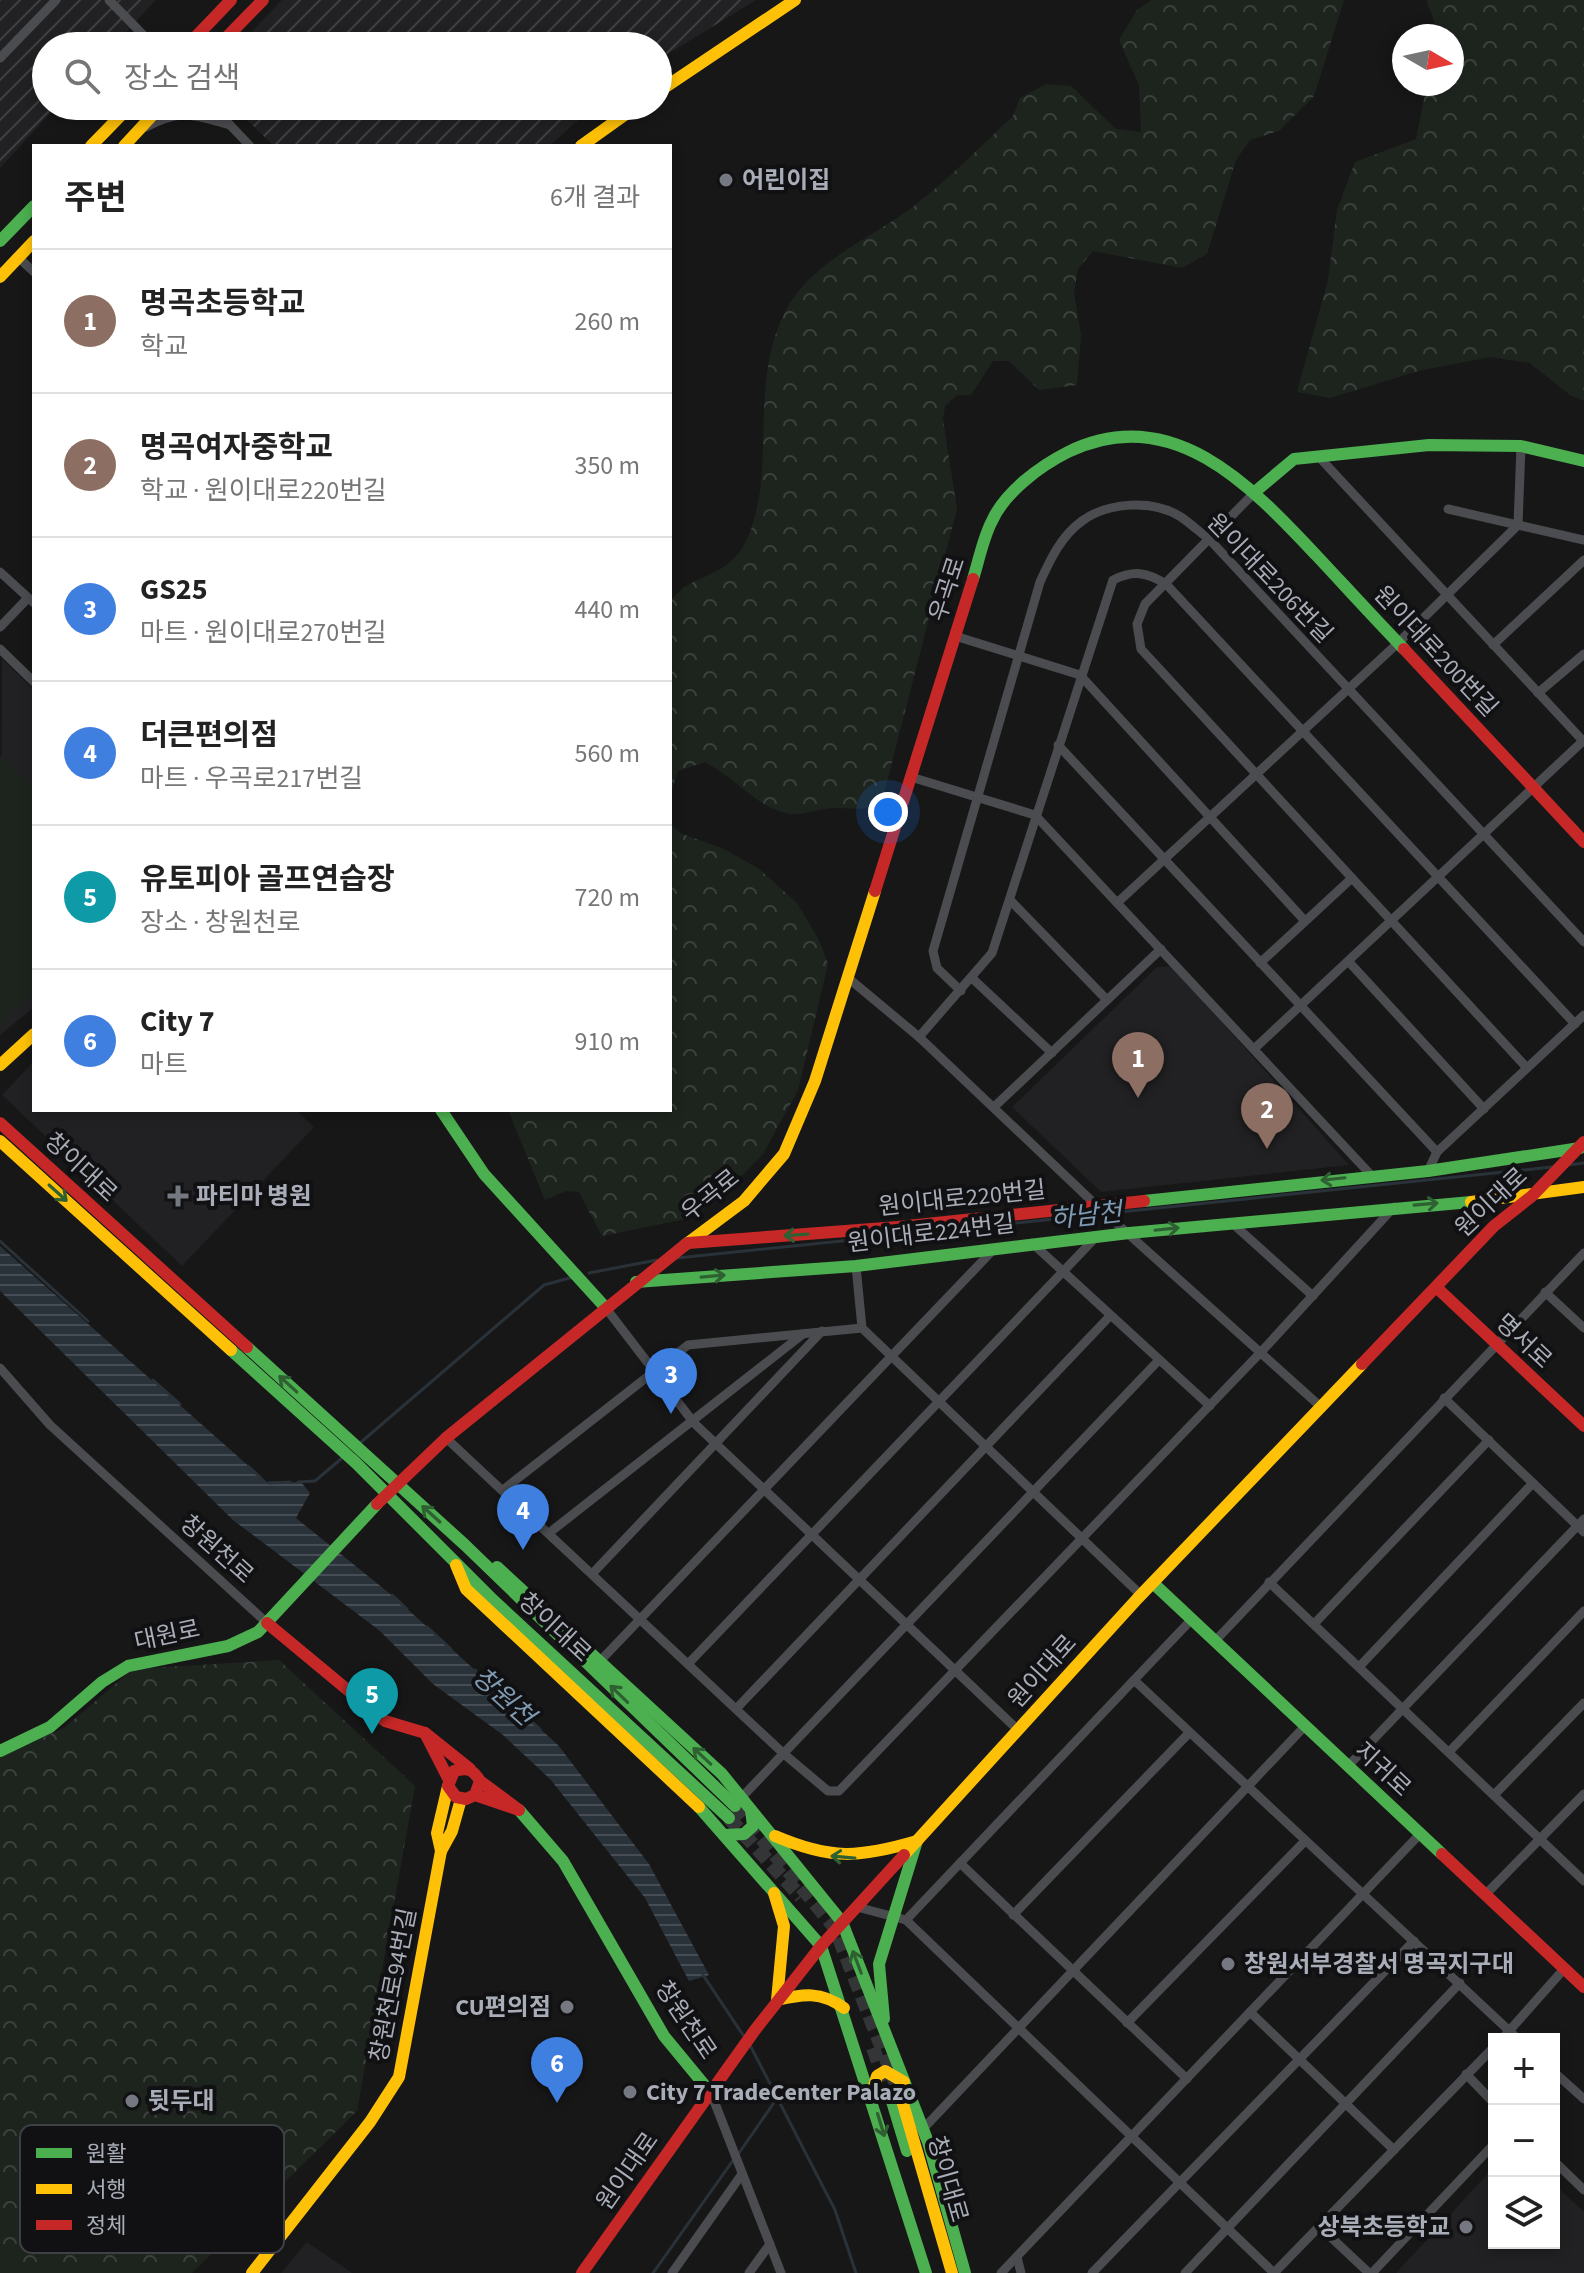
<!DOCTYPE html>
<html lang="ko">
<meta charset="utf-8">
<style>
body{margin:0;font-family:"Source Sans 3","Noto Sans KR",sans-serif;background:#f6f6f6;color:#222}
.controls{position:absolute;right:24px;bottom:24px;display:grid;overflow:hidden;border-radius:0px;box-shadow:0 4px 12px #0003}
.controls button{width:72px;height:72px;display:grid;place-items:center;padding:0;border:0;border-bottom:2px solid #e0e0e0;background:#fff;color:#222;font:40px sans-serif}
.compass{position:absolute;left:1392px;top:24px;width:72px;height:72px;border-radius:50%;background:#fff;box-shadow:0 4px 12px #0003;rotate:99deg}
.you{position:absolute;left:888px;top:812px;width:28px;height:28px;margin:-20px;border:6px solid #fff;border-radius:50%;background:#1a73e8;box-shadow:0 0 0 12px #1a73e833}
.badge{display:grid;place-items:center;width:52px;height:52px;border-radius:50%;background:#1a73e8;color:#fff;font-size:26px;font-weight:700}
.pin{position:absolute;translate:-50% -66px;filter:drop-shadow(0 2px 4px #0008)}
.pin::after{content:'';position:absolute;top:42px;width:28px;height:24px;background:inherit;clip-path:polygon(0 0,100% 0,50% 100%)}
.list{margin:0;padding:0;list-style:none}
h2{display:flex;justify-content:space-between;align-items:center;height:104px;margin:0;padding:0 32px;font-size:34px}
h2 small{font-size:26px;font-weight:400;color:#767676}
.list li{display:grid;grid-template-columns:52px 1fr auto;gap:24px;align-items:center;box-sizing:border-box;height:144px;padding:0 32px;border-top:2px solid #e0e0e0}
.list b{display:block;font-size:30px;white-space:nowrap}
.list p{margin:0;font-size:26px;white-space:nowrap;color:#767676}
.list em{font-size:26px;font-style:normal;color:#767676}
.icon{flex:none;width:44px;height:44px;fill:none;stroke:currentColor;stroke-width:2;stroke-linecap:round;stroke-linejoin:round}
.map{position:relative;flex:none;width:1584px;height:2273px;overflow:hidden}
.search{position:absolute;background:#fff;box-shadow:0 4px 12px #0003;left:32px;top:32px;width:640px;height:88px;display:flex;align-items:center;gap:20px;box-sizing:border-box;padding:0 28px;border-radius:44px;color:#767676;font-size:30px}
.panel{position:absolute;background:#fff;box-shadow:0 4px 12px #0003;left:32px;top:144px;width:640px;height:968px;border-radius:0px}
.map>svg:first-child{display:block}
.built{fill:#212123}
.industrial{fill:url(#industrial-furrows)}
.forest{fill:url(#forest-crowns)}
.park{fill:#1d241e}
.water{fill:url(#water-rules)}
.lines{fill:none;stroke-linecap:round;stroke-linejoin:round}
.stream{stroke:#2a3239;stroke-width:3}
.primary-tunnel{stroke:#343537;stroke-width:14;stroke-dasharray:14 7;stroke-linecap:butt}
.street{stroke:#4b4c50;stroke-width:9}
.fast{stroke:#4caf50;stroke-width:12}
.slow{stroke:#ffc107;stroke-width:12}
.jam{stroke:#c62828;stroke-width:12}
.oneway{stroke:#2e6032}
.poi-dot{fill:#757880;stroke:#111113;stroke-width:3}
.labels{text-anchor:middle;stroke-width:8;stroke-linejoin:round;paint-order:stroke}
.poi-label{font-size:24px;font-weight:bold;fill:#a8adb8;stroke:#111113;text-anchor:start}
.street-label{font-size:24px;fill:#a8adb8;stroke:#111113}
.water-label{font-size:26px;font-style:italic;fill:#7f9bb3;stroke:#111113}
.key{fill:#111113;stroke:#3e4045;stroke-width:2}
.key-label{font-size:22px;fill:#a8adb8}
</style>
<div class="map">
<svg width="1584" height="2273" viewBox="0 0 1584 2273">
<defs>
<pattern id="industrial-furrows" width="10" height="10" patternUnits="userSpaceOnUse" patternTransform="scale(2)"><rect width="10" height="10" fill="#212123"/><path d="M-1 1l2-2M0 10L10 0M9 11l2-2" fill="none" stroke="#3e3f41"/></pattern>
<pattern id="forest-crowns" width="20" height="18" patternUnits="userSpaceOnUse" patternTransform="scale(2)"><rect width="20" height="18" fill="#1d241e"/><path d="M2 6a3 3 0 1 1 6 0M12 15a3 3 0 1 1 6 0" fill="none" stroke="#3b413d"/></pattern>
<pattern id="water-rules" width="6" height="5" patternUnits="userSpaceOnUse" patternTransform="scale(2)"><rect width="6" height="5" fill="#2a3239"/><path d="M0 2.5h6" fill="none" stroke="#464d54"/></pattern>
</defs>
<rect width="100%" height="100%" fill="#171717"/>
<!-- built -->
<g class="built">
<polygon points="2,659 34,690 34,1007 0,1035"/>
<polygon points="1172,966 1349,1165 1101,1192 1012,1107 1157,967"/>
<polygon points="34,1061 34,1110 296,1110 314,1127 182,1266 2,1095"/>
<polygon points="1494,2167 1494,2243 1554,2243 1554,2184 1584,2212 1584,2273 1396,2273"/>
<polygon points="307,2242 352,2273 281,2273"/>
</g>
<!-- industrial -->
<g class="industrial">
<polygon points="0,0 156,0 113,46 46,46 46,106 57,106 0,168"/>
<polygon points="282,0 756,0 658,60 658,46 238,46"/>
<polygon points="232,106 594,106 549,146 274,146"/>
</g>
<!-- forest -->
<g class="forest">
<path d="M1152 0H1344L1314 96 1279 131 1250 140 1236 160 1207 254 1182 268 1093 251 1078 269 1074 292 1081 335 1077 385 1039 390 1009 361H993L971 395H957L945 406 943 419 957 509 882 801C866 812 853 808 834 808 820 808 805 815 791 814 759 810 733 776 705 762L678 771 670 796V602C691 572 725 580 744 545 781 475 744 379 790 303 818 258 874 237 914 206 949 179 981 146 1013 116L1020 98 1046 84 1071 86 1116 129 1141 132 1139 85 1119 40 1137 10Z"/>
<polygon points="1426,0 1584,0 1584,401 1570,395 1530,363 1491,357 1422,370 1330,398 1297,392 1328,280 1337,210 1355,162 1416,139 1427,84 1452,84 1452,36 1433,36 1435,23"/>
<polygon points="670,823 680,833 724,849 758,868 797,903 820,942 828,964 798,1090 763,1154 716,1202 686,1219 602,1236 579,1192 566,1191 545,1200 508,1110 670,1110"/>
<polygon points="279,1660 415,1786 357,2111 192,2273 0,2273 0,1757 64,1728 133,1669"/>
</g>
<!-- park -->
<polygon class="park" points="0,755 34,789 34,993 0,1022"/>
<!-- water -->
<polygon class="water" points="0,1246 268,1483 301,1482 310,1493 296,1518 394,1597 558,1745 649,1864 709,1975 689,1981 645,1898 550,1779 503,1735 433,1684 380,1631 233,1520 0,1291"/>
<g class="lines">
<!-- stream -->
<g class="stream">
<polyline points="1568,1165 1584,1163"/>
<polyline points="1110,1213 1552,1167"/>
<polyline points="0,1241 88,1321"/>
<polyline points="677,1258 1103,1214"/>
<polyline points="589,1273 657,1260"/>
<polyline points="153,1380 180,1404"/>
<polyline points="360,1443 544,1285 573,1277"/>
<polyline points="248,1466 260,1477"/>
<polyline points="298,1482 315,1481 342,1458"/>
<polyline points="268,1483 290,1482"/>
<polyline points="392,1595 407,1609"/>
<polyline points="427,1627 451,1649"/>
<polyline points="475,1670 496,1689"/>
<polyline points="513,1705 540,1729"/>
<polyline points="703,1975 743,2035"/>
<polyline points="750,2045 835,2210 856,2273"/>
<polyline points="739,2153 778,2097"/>
<polyline points="653,2273 734,2159"/>
</g>
<!-- primary-tunnel -->
<g class="primary-tunnel">
<polyline points="735,1806 835,1928 901,2097"/>
<polyline points="729,1818 801,1897"/>
<polyline points="873,2048 891,2098"/>
</g>
<!-- street -->
<g class="street">
<polyline points="109,0 154,46"/>
<polyline points="0,58 56,0"/>
<polyline points="212,106 250,146"/>
<path d="M146 127C183 108 193 115 230 125"/>
<polyline points="19,258 34,272"/>
<polyline points="1319,457 1584,742"/>
<polyline points="1256,491 1145,604 1137,624 1141,649 1527,1068"/>
<polyline points="1448,509 1584,540"/>
<polyline points="0,572 34,603"/>
<polyline points="0,627 28,598"/>
<polyline points="955,636 1080,675 1305,921"/>
<polyline points="1493,645 1584,560"/>
<polyline points="0,649 34,682"/>
<polyline points="1538,693 1584,654"/>
<polyline points="1058,745 1437,1152"/>
<polyline points="911,777 1035,815 1371,1175"/>
<polyline points="1011,901 1107,1000"/>
<polyline points="1117,903 1398,643 1518,525 1521,446"/>
<polyline points="1349,962 1484,1109"/>
<polyline points="1260,963 1352,878"/>
<polyline points="847,977 919,1037 1096,1205 1321,1407"/>
<polyline points="973,979 1052,1053"/>
<path d="M961 991 937 968 933 951 1040 582C1050 560 1061 536 1082 521 1108 502 1153 499 1181 517 1191 524 1201 533 1210 540L1584 942"/>
<path d="M919 1037 992 953 1113 580C1134 570 1146 572 1166 584L1575 1024"/>
<polyline points="1254,1049 1584,740"/>
<polyline points="994,1107 1161,949"/>
<polyline points="1428,1171 1437,1152 1584,1015"/>
<polyline points="1232,1223 1313,1296"/>
<polyline points="1032,1243 1210,1406"/>
<polyline points="856,1266 862,1328 1142,1596"/>
<polyline points="1545,1292 1584,1328"/>
<polyline points="605,1307 694,1423 1018,1730"/>
<polyline points="0,1368 50,1425 267,1623"/>
<polyline points="1444,1398 1584,1532"/>
<polyline points="446,1438 784,1754 828,1791 839,1791 1262,1351 1394,1207"/>
<polyline points="503,1490 688,1345 862,1328"/>
<polyline points="549,1533 803,1334"/>
<polyline points="592,1574 822,1331"/>
<polyline points="1269,1582 1584,1881"/>
<polyline points="1314,1624 1489,1440"/>
<polyline points="1215,1641 1584,1253"/>
<polyline points="601,1660 994,1249"/>
<polyline points="688,1664 1097,1236"/>
<polyline points="1359,1667 1533,1483"/>
<polyline points="1134,1680 1518,2039"/>
<polyline points="736,1709 1109,1317"/>
<polyline points="1449,1752 1584,1611"/>
<polyline points="1348,1766 1584,1519"/>
<polyline points="1494,1795 1584,1703"/>
<polyline points="741,1798 1158,1361"/>
<polyline points="960,1863 1187,2079"/>
<polyline points="1485,1895 1584,1794"/>
<polyline points="857,1907 906,1920 1274,2273 1494,2047"/>
<polyline points="1013,1915 1189,1733"/>
<polyline points="906,1920 1192,1619"/>
<polyline points="1250,2012 1394,2150"/>
<polyline points="1127,2023 1304,1842"/>
<polyline points="1502,2039 1564,1969"/>
<polyline points="1554,2072 1584,2099"/>
<polyline points="1466,2074 1494,2103"/>
<polyline points="711,2093 781,2273"/>
<polyline points="922,2130 1305,1726"/>
<polyline points="1554,2161 1584,2190"/>
<polyline points="1320,2227 1369,2273"/>
<polyline points="1017,2257 1021,2273"/>
<polyline points="672,2273 742,2174"/>
<polyline points="749,2273 770,2244"/>
<polyline points="1001,2273 1420,1834"/>
<polyline points="1092,2273 1414,1941"/>
<polyline points="1185,2273 1460,1983"/>
<polyline points="1372,2273 1494,2144"/>
</g>
<!-- fast -->
<g class="fast">
<polyline points="0,241 34,206"/>
<polyline points="1256,491 1294,459 1429,445 1521,446 1584,461"/>
<path d="M973 579C979 560 983 538 992 521 1005 492 1040 466 1068 452 1172 401 1251 486 1316 555 1345 586 1374 618 1404 649"/>
<polyline points="441,1110 484,1174 605,1307"/>
<polyline points="1144,1201 1428,1171 1580,1148"/>
<polyline points="636,1282 856,1266 1129,1233 1471,1202"/>
<polyline points="247,1347 465,1545 735,1806"/>
<polyline points="231,1350 356,1463 493,1600 729,1818"/>
<polyline points="497,1567 722,1774 842,1922 928,2142 965,2273"/>
<polyline points="1153,1583 1442,1854"/>
<polyline points="0,1751 50,1727 102,1682 128,1666 228,1646 258,1632 377,1504"/>
<polyline points="699,1807 821,1946 926,2273"/>
<polyline points="519,1810 563,1861 664,2036 711,2093"/>
<polyline points="725,1835 744,1834 753,1826 751,1810"/>
<polyline points="884,2019 879,1964 916,1844"/>
<polyline points="891,2098 907,2151"/>
</g>
<!-- slow -->
<g class="slow">
<polyline points="658,92 795,0"/>
<polyline points="91,146 130,106"/>
<polyline points="124,146 161,106"/>
<polyline points="581,146 637,106"/>
<polyline points="0,277 34,241"/>
<polyline points="0,1065 34,1034"/>
<polyline points="0,1141 231,1350"/>
<polyline points="1471,1202 1584,1187"/>
<polyline points="685,1245 744,1201 784,1154 815,1081 875,891"/>
<polyline points="456,1565 466,1589 699,1807"/>
<polyline points="448,1786 437,1833 441,1851 452,1831 461,1799"/>
<path d="M775 1836C831 1860 859 1858 917 1841"/>
<polyline points="904,1855 1138,1598 1362,1364"/>
<path d="M774 1893 784 1926 777 2000C803 1994 821 1991 844 2008"/>
<polyline points="872,2092 877,2076 885,2071 904,2082"/>
<polyline points="901,2097 952,2273"/>
<polyline points="252,2273 370,2122 399,2077 441,1851"/>
</g>
<!-- jam -->
<g class="jam">
<polyline points="187,46 231,0"/>
<polyline points="218,46 263,0"/>
<polyline points="1404,649 1584,842"/>
<polyline points="875,891 973,579"/>
<polyline points="0,1123 247,1347"/>
<polyline points="688,1243 898,1227 1144,1201"/>
<polyline points="1436,1287 1584,1426"/>
<polyline points="1362,1364 1494,1226 1532,1196 1584,1142"/>
<polyline points="377,1504 446,1438 685,1245"/>
<polyline points="267,1623 385,1721 425,1733"/>
<polyline points="449,1780 425,1733 470,1769"/>
<path d="M475 1795 480 1781C473 1769 467 1767 454 1771L448 1786 456 1797 466 1799 475 1795 519 1810 480 1781"/>
<polyline points="1442,1854 1584,1987"/>
<polyline points="582,2273 755,2030 821,1946 904,1855"/>
</g>
</g>
<!-- one-way arrows -->
<defs><path id="oneway-shaft" d="M-6 0H5M1.5-3L5.5 0L1.5 3" fill="none" stroke-width="1.6" stroke-linecap="round" stroke-linejoin="round" transform="scale(2)"/></defs>
<g class="oneway">
<use href="#oneway-shaft" transform="translate(1333 1179) rotate(174)"/>
<use href="#oneway-shaft" transform="translate(58 1193) rotate(42)"/>
<use href="#oneway-shaft" transform="translate(1426 1204) rotate(-5)"/>
<use href="#oneway-shaft" transform="translate(1167 1229) rotate(-6)"/>
<use href="#oneway-shaft" transform="translate(796 1235) rotate(176)"/>
<use href="#oneway-shaft" transform="translate(713 1276) rotate(-5)"/>
<use href="#oneway-shaft" transform="translate(288 1384) rotate(-138)"/>
<use href="#oneway-shaft" transform="translate(431 1514) rotate(-138)"/>
<use href="#oneway-shaft" transform="translate(619 1694) rotate(-136)"/>
<use href="#oneway-shaft" transform="translate(702 1756) rotate(-137)"/>
<use href="#oneway-shaft" transform="translate(843 1857) rotate(-175)"/>
<use href="#oneway-shaft" transform="translate(857 1962) rotate(-111)"/>
<use href="#oneway-shaft" transform="translate(881 2125) rotate(73)"/>
</g>
<!-- markers -->
<g class="poi-dot">
<circle cx="726" cy="180" r="8"/>
<path d="M174 1184h8v8h8v8h-8v8h-8v-8h-8v-8h8z"/>
<circle cx="1228" cy="1964" r="8"/>
<circle cx="567" cy="2007" r="8"/>
<circle cx="630" cy="2092" r="8"/>
<circle cx="132" cy="2101" r="8"/>
<circle cx="1466" cy="2227" r="8"/>
</g>
<g class="labels">
<!-- poi labels -->
<g class="poi-label">
<text x="742" y="188">어린이집</text>
<text x="196" y="1204">파티마 병원</text>
<text x="1244" y="1972">창원서부경찰서 명곡지구대</text>
<text x="551" y="2015" text-anchor="end">CU편의점</text>
<text x="646" y="2100">City 7 TradeCenter Palazo</text>
<text x="148" y="2109">뒷두대</text>
<text x="1450" y="2235" text-anchor="end">상북초등학교</text>
</g>
<!-- street labels -->
<g class="street-label">
<text transform="translate(1270 578) rotate(46)" y="8">원이대로206번길</text>
<text transform="translate(947 589) rotate(-72)" y="8">우곡로</text>
<text transform="translate(1436 651) rotate(47)" y="8">원이대로200번길</text>
<text transform="translate(81 1167) rotate(43)" y="8">창이대로</text>
<text transform="translate(710 1195) rotate(-39)" y="8">우곡로</text>
<text transform="translate(962 1198) rotate(-6)" y="8">원이대로220번길</text>
<text transform="translate(1491 1202) rotate(-43)" y="8">원이대로</text>
<text transform="translate(931 1233) rotate(-7)" y="8">원이대로224번길</text>
<text transform="translate(1524 1341) rotate(43)" y="8">명서로</text>
<text transform="translate(217 1549) rotate(42)" y="8">창원천로</text>
<text transform="translate(555 1627) rotate(43)" y="8">창이대로</text>
<text transform="translate(167 1635) rotate(-12)" y="8">대원로</text>
<text transform="translate(1042 1671) rotate(-48)" y="8">원이대로</text>
<text transform="translate(1383 1769) rotate(43)" y="8">지귀로</text>
<text transform="translate(393 1985) rotate(-79)" y="8">창원천로94번길</text>
<text transform="translate(686 2020) rotate(56)" y="8">창원천로</text>
<text transform="translate(627 2171) rotate(-55)" y="8">원이대로</text>
<text transform="translate(948 2179) rotate(74)" y="8">창이대로</text>
</g>
<!-- water labels -->
<g class="water-label">
<text transform="translate(1086 1215) rotate(-6)" y="9">하남천</text>
<text transform="translate(504 1696) rotate(42)" y="9">창원천</text>
</g>
</g>
<!-- legend -->
<rect x="20" y="2125" width="264" height="128" rx="12" class="key"/>
<rect x="36" y="2148" width="36" height="10" fill="#4caf50"/>
<rect x="36" y="2184" width="36" height="10" fill="#ffc107"/>
<rect x="36" y="2220" width="36" height="10" fill="#c62828"/>
<g class="key-label">
<text x="86" y="2161">원활</text>
<text x="86" y="2197">서행</text>
<text x="86" y="2233">정체</text>
</g>
</svg>
<div class="controls">
<button>+</button>
<button>−</button>
<button><svg class="icon" aria-label="layers" viewBox="0 0 24 24"><path d="M12 4l9 5-9 5-9-5zM3 14l9 5 9-5"/></svg></button>
</div>
<svg class="compass" viewBox="-18 -18 36 36"><path d="M0-13l5 13h-10z" fill="#e53935"/><path d="M0 13l5-13h-10z" fill="#767676"/></svg>
<div class="you"></div>
<div class="pin badge" style="left:1138px;top:1098px;background:#8d6e63">1</div>
<div class="pin badge" style="left:1267px;top:1149px;background:#8d6e63">2</div>
<div class="pin badge" style="left:671px;top:1414px;background:#3f7fe0">3</div>
<div class="pin badge" style="left:523px;top:1550px;background:#3f7fe0">4</div>
<div class="pin badge" style="left:372px;top:1734px;background:#0f9aa8">5</div>
<div class="pin badge" style="left:557px;top:2103px;background:#3f7fe0">6</div>
<div class="search"><svg class="icon" aria-label="search" viewBox="0 0 24 24"><circle cx="10" cy="10" r="6"/><path d="M15 15l6 6"/></svg>장소 검색</div>
<section class="panel">
<h2>주변<small>6개 결과</small></h2>
<ul class="list">
<li><span class="badge" style="background:#8d6e63">1</span><div><b>명곡초등학교</b><p>학교</p></div><em>260 m</em></li>
<li><span class="badge" style="background:#8d6e63">2</span><div><b>명곡여자중학교</b><p>학교 · 원이대로220번길</p></div><em>350 m</em></li>
<li><span class="badge" style="background:#3f7fe0">3</span><div><b>GS25</b><p>마트 · 원이대로270번길</p></div><em>440 m</em></li>
<li><span class="badge" style="background:#3f7fe0">4</span><div><b>더큰편의점</b><p>마트 · 우곡로217번길</p></div><em>560 m</em></li>
<li><span class="badge" style="background:#0f9aa8">5</span><div><b>유토피아 골프연습장</b><p>장소 · 창원천로</p></div><em>720 m</em></li>
<li><span class="badge" style="background:#3f7fe0">6</span><div><b>City 7</b><p>마트</p></div><em>910 m</em></li>
</ul>
</section>
</div>
